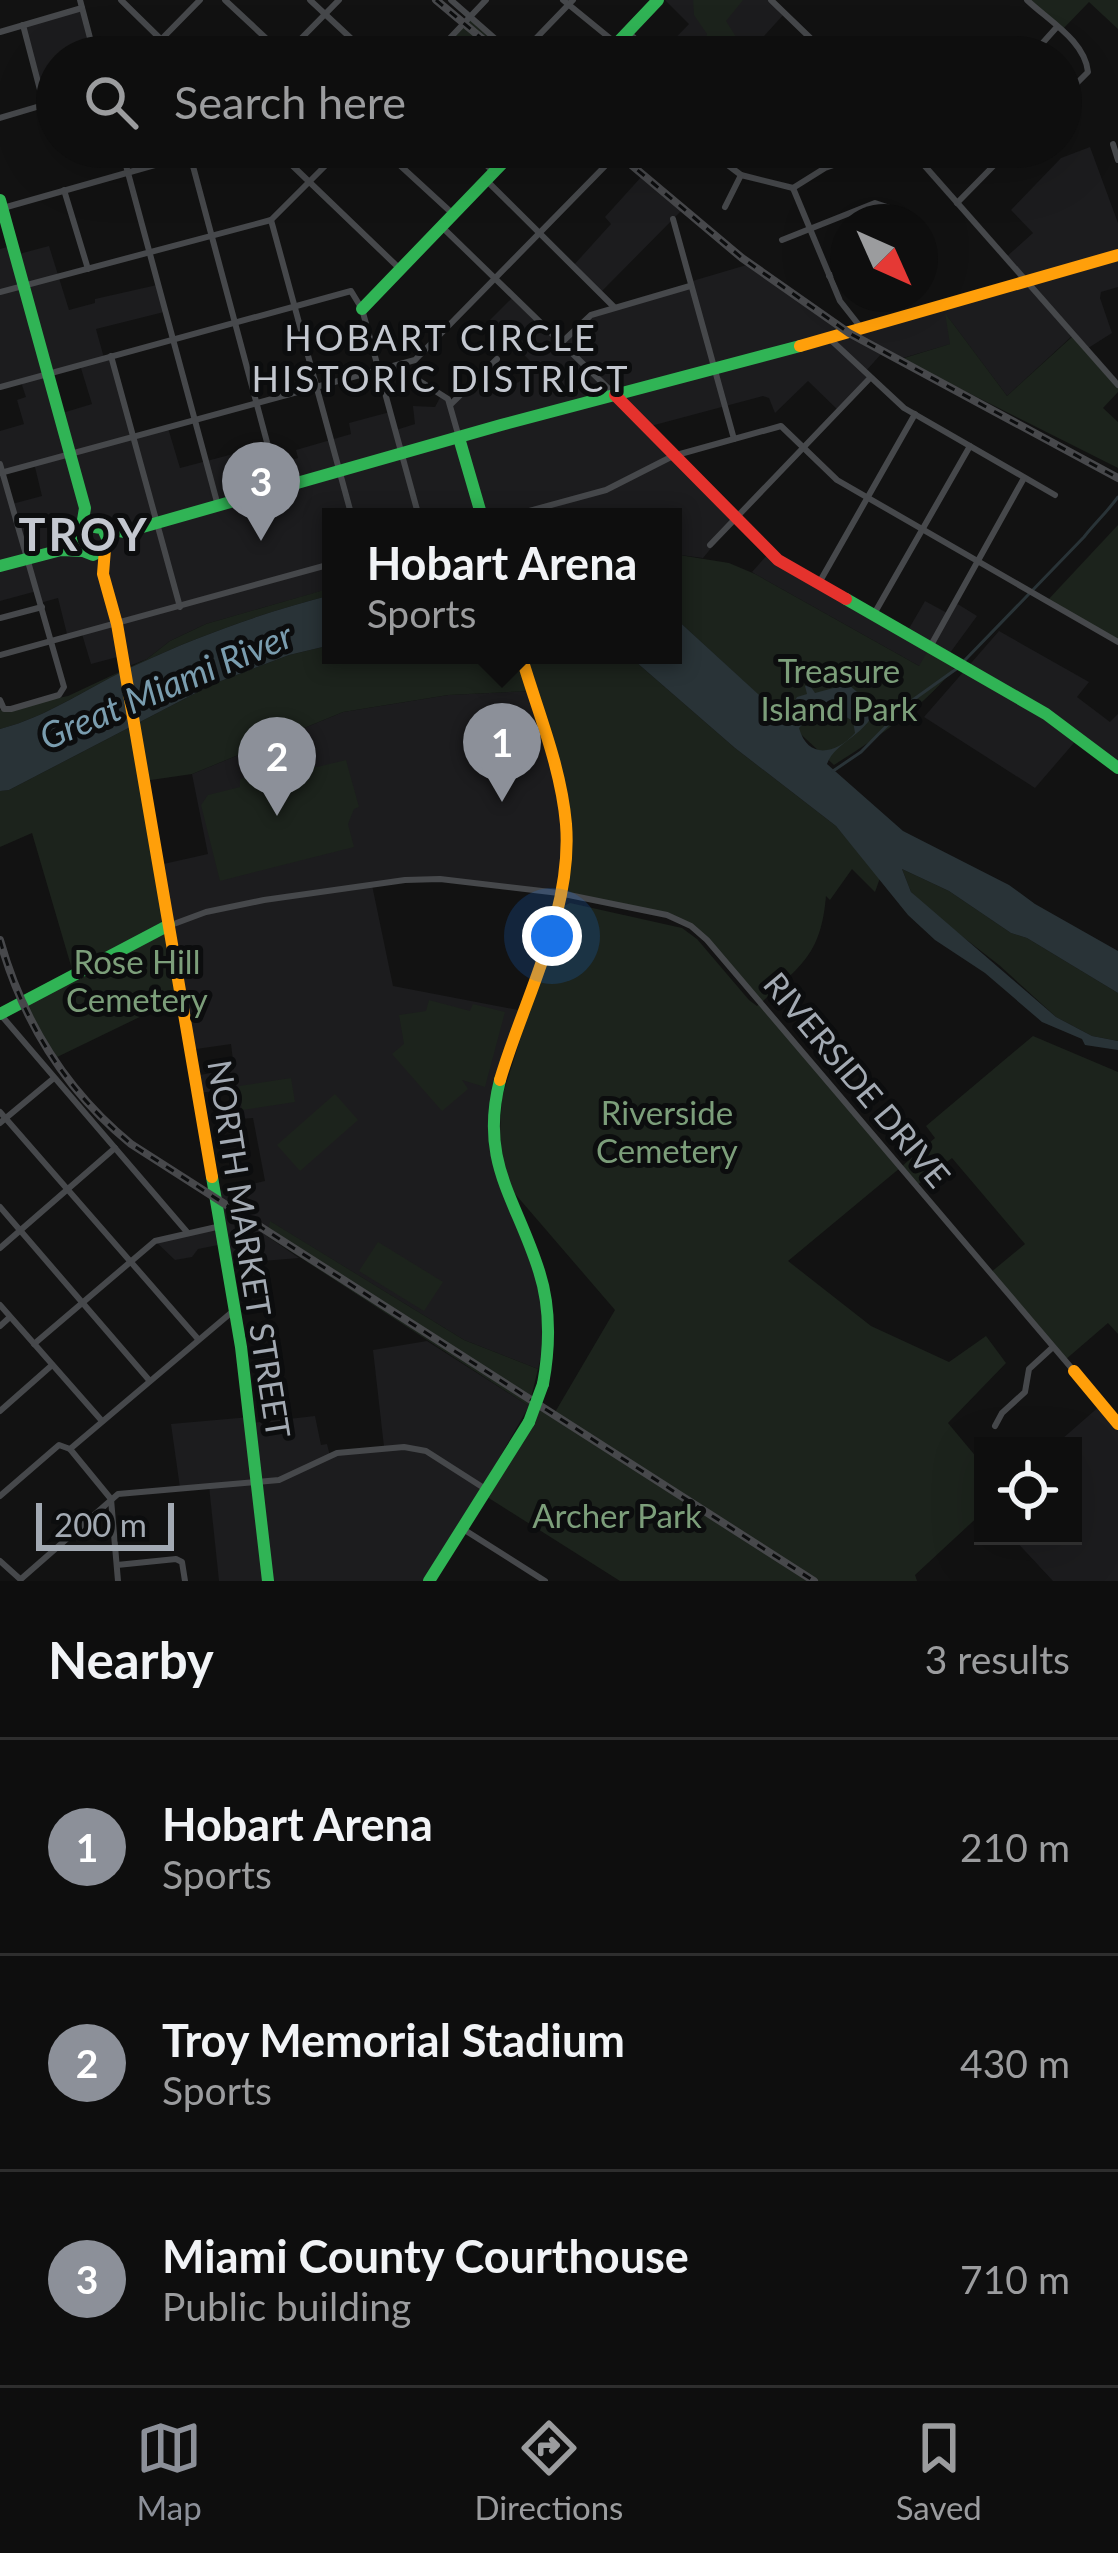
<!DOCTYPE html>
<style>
body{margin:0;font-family:Lato,sans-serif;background:#1c1c1c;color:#f1f3f6}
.controls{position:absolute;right:36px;bottom:36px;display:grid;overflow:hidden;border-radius:0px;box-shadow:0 12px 48px #0002}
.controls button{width:108px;height:108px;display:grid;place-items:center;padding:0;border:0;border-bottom:3px solid #2e2e2e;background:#0e0e0e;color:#f1f3f6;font:60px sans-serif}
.compass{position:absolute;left:830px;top:204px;width:108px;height:108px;border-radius:50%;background:#0e0e0e;box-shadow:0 12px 48px #0002;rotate:135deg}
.scale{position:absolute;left:36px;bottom:30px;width:138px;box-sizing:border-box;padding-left:12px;border:6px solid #a3aab3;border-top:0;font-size:33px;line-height:42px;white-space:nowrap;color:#a3aab3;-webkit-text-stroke:9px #0c0d0e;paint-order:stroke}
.you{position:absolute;left:552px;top:936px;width:42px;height:42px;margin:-30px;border:9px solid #fff;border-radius:50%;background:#1a73e8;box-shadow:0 0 0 18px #1a73e833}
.badge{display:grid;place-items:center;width:78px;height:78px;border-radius:50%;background:#8c9099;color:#fff;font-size:39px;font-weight:700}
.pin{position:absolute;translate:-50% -99px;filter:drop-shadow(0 3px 6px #0008)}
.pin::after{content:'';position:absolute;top:63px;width:42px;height:36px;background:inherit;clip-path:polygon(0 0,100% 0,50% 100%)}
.popup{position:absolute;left:322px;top:508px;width:360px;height:156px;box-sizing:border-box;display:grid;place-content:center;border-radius:0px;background:#0e0e0e;filter:drop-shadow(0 3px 9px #0005);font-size:39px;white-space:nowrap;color:#9b9c9e}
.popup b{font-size:45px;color:#f1f3f6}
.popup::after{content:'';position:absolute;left:50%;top:100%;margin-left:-24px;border:24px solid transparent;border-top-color:#0e0e0e}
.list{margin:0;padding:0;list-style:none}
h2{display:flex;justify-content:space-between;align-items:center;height:156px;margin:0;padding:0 48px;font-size:51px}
h2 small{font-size:39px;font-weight:400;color:#9b9c9e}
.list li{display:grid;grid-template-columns:78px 1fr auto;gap:36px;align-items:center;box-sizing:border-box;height:216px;padding:0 48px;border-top:3px solid #2e2e2e}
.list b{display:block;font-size:45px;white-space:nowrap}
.list p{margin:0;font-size:39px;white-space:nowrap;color:#9b9c9e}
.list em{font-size:39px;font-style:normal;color:#9b9c9e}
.icon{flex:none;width:66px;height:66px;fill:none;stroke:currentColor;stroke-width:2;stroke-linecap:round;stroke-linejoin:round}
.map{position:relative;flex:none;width:1118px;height:1581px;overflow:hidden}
.search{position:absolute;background:#0e0e0e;box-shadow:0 12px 48px #0002;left:36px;right:36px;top:36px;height:132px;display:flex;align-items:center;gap:30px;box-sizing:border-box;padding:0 42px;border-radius:66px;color:#9b9c9e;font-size:45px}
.sheet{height:804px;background:#0e0e0e}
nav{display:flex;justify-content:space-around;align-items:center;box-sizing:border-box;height:168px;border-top:3px solid #2e2e2e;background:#0e0e0e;font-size:33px;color:#9b9c9e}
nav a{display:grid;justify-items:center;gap:6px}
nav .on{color:#8c9099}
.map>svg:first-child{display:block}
.built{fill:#1c1c1e;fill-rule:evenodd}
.green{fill:#1c231c}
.water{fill:#293337;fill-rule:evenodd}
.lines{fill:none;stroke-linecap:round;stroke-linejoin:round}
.stream{stroke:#293337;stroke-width:3}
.street{stroke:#46484b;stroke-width:6}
.fast{stroke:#30b455;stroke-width:12}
.slow{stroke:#ff9f0a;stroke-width:12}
.jam{stroke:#e5322d;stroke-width:12}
.rail-casing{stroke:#47484b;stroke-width:8}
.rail{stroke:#0c0d0e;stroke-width:3;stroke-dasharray:9;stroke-linecap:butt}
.fast-bridge{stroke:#30b455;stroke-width:12}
.labels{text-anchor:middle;stroke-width:10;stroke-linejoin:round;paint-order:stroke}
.park-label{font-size:33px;fill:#7c9e7a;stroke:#0c0d0e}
.street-label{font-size:33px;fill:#a3aab3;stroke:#0c0d0e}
.neighbourhood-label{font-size:36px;letter-spacing:3px;fill:#c4c8d0;stroke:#0c0d0e}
.water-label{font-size:36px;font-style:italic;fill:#7a9daf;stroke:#0c0d0e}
.district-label{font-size:45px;font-weight:bold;letter-spacing:3px;fill:#c4c8d0;stroke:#0c0d0e}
</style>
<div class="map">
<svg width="1118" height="1581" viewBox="0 0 1118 1581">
<rect width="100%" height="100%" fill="#121212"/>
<!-- built -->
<g class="built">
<polygon points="665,0 771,0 785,13 753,48 760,57 657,57 689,24"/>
<polygon points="82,8 95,57 57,57 57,101 44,105 23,25"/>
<path d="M1090 147 1118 223V287L1101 292 1100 298 1112 333 1085 350 1072 336 1007 396 947 316 951 344 896 360 882 353 865 372 870 378 839 411 808 381 775 413 769 398 763 396 647 427 736 518 703 558 673 554V517H331V564L324 567 329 589 206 624 170 641 147 659 124 668 121 656 91 664 82 634 68 638 58 598 40 603 37 591 0 601V431L24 424 17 400 26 397 21 382 0 387V249L11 246 15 255 49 246 69 310 95 303V299L157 285 164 312 96 329 104 358 111 356 132 436 168 428 180 468 267 445 271 460 253 466 260 492 278 487 273 466 298 458 296 450 351 434 349 423 390 412 396 430 415 424 413 406 435 407 442 394 452 404 473 384 491 392 519 382 535 366 490 320 513 297 561 343 591 315 690 287 689 282 750 264 849 333 1026 281 1005 258 1033 233 1011 210 1061 158ZM80 365 92 404 59 414 47 375ZM34 463 42 496 12 504 3 472Z"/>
<polygon points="643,175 683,209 600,293 573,266 611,224 605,217"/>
<polygon points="769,553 907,632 925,601 949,614 956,603 977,616 947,657 919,666 755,574 752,572"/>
<polygon points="999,631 1089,682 1077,697 1110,722 1118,714 1118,768 1079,737 1035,788 924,717"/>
<polygon points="531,691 564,814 559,893 440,879 372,885 393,986 523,1011 501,1077 494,1157 537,1265 549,1352 540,1360 538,1369 464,1340 271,1222 267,1236 299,1258 227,1264 223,1244 198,1249 192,1257 175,1260 155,1241 220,1226 215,1192 265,1181 253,1118 241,1119 236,1089 197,1093 194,1076 234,1069 231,1044 189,1050 159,865 208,854 192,774 343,712 448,695"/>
<polygon points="427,1341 529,1406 429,1581 219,1581 209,1486 180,1488 171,1424 250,1417 251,1423 315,1416 321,1445 327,1444 330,1456 384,1447 373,1350"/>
<polygon points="1102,1404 1118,1424 1118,1581 1053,1581 1011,1536 1073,1536 1073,1446 1054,1446"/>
</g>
<!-- green -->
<g class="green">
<polygon points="693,0 743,0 726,21 745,51 738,57 698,57 707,34 694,15"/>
<polygon points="1030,0 1118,0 1118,29 1089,2 1061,31"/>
<polygon points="471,17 516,57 432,57"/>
<polygon points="945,313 1007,396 1073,336 1118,385 1118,392 1103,408 1118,422 1118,468 901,359 950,344"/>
<polygon points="1118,525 1118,642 1047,601"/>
<path d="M673 554 729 563 755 574 919 666 930 647 958 663C926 706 878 737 834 765L673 616Z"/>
<path d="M331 588V595C265 612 198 636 136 665 90 686 50 716 0 729V710L68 696 147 659 170 641 206 624Z"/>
<path d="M331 645V655H628L735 748 836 826 880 878 875 892 852 869 830 900 826 896C821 955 801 965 761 1003L901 1167 935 1138 926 1126 1033 1036 1118 1072V1334L1108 1323 1065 1360 990 1273 1025 1244 952 1158 916 1186 900 1168 788 1261 871 1326 949 1362 986 1336 1006 1363 948 1423 983 1465V1512L915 1575 917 1581H620L484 1495 522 1434 531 1430 540 1409 584 1434 554 1414 615 1310 510 1188 499 1146 502 1097 562 907 570 903 682 928 697 939 749 1000 757 1006 760 1003 702 935 680 919 559 893 566 832 531 691 448 695 343 712 192 774 144 781 181 997 53 1059 22 1004 74 976 32 833 0 847V791L9 790 213 684 289 655Z"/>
<polygon points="346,760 359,807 354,809 348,824 354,847 220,881 201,805 208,795 240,787 240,779 303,764 317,767"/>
<polygon points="902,869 949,891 1011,933 1027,938 1118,993 1118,1041 1092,1036 1056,1017 999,965 932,913 911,892"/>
<polygon points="429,1000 470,1011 473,1004 505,1012 485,1087 462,1080 468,1089 442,1111 392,1054 404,1044 399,1015 426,1011"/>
<polygon points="291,1078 295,1102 242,1110 239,1086"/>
<polygon points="335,1094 358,1120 300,1171 277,1145"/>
<polygon points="270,1221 464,1340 538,1369 529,1406 267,1236"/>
<polygon points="378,1242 443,1282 424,1311 359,1271"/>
</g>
<!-- water -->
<g class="water">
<path d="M331 595V645L289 655 213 684 9 790 0 791V729C50 716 90 686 136 665 198 636 265 612 331 595Z"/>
<path d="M673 616 784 718 797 697 807 694 805 686 809 684 815 693 848 684 866 700 878 702C869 736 836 740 827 764L903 831 1009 885 1035 904 1118 951V993L1027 938 1011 933 949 891 902 869 911 892 1056 1017 1092 1036 1118 1041V1050L1085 1045 1082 1039 1042 1022 985 973 935 940 908 915 836 826 735 748 628 655H673ZM829 707 853 721 855 733C836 754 808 760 799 728L811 715Z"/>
</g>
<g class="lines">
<!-- stream -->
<g class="stream">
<path d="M965 660 1084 537C1096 522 1107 512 1118 497"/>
<polyline points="833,771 861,752 910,702 959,667"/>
</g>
<!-- street -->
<g class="street">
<polyline points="80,0 95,57"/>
<polyline points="121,0 179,57"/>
<polyline points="225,0 286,57"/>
<polyline points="310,0 371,57"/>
<polyline points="451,0 516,57"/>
<polyline points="563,0 617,44"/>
<polyline points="771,0 830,57"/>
<path d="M1027 0C1049 21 1085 41 1088 72L1061 99"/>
<polyline points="23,25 44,105"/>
<polyline points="0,32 82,8"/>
<polyline points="628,32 654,57"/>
<polyline points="144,57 200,0"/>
<polyline points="283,57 339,0"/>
<polyline points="432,57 486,0"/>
<polyline points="518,57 573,0"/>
<polyline points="1030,57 1056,28"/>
<polyline points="0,118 57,101"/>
<polyline points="1113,144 1118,160"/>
<polyline points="121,147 217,502"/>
<polyline points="273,147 400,269"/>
<polyline points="380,147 453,214"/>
<polyline points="467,147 494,172"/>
<path d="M637 147C654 165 674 166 691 147"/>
<polyline points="704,147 741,175 793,188"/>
<polyline points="825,147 838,163"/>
<polyline points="908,147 1118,385"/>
<polyline points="190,155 279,487"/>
<polyline points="486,180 614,307"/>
<polyline points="793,188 840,301 862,329"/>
<polyline points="793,188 825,168 885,147"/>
<polyline points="64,190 88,269"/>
<polyline points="957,203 1012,147"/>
<polyline points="725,207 741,175"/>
<polyline points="3,208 190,155 198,147"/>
<polyline points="673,219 734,439"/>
<polyline points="271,220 352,517"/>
<polyline points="441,226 612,392"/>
<polyline points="782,240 875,203 890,208 900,222"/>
<polyline points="920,248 927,251"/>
<polyline points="829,276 848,269"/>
<polyline points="0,292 271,220 344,147"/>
<polyline points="832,341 904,408 1055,495"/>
<polyline points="560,344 591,315 690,286"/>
<polyline points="111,356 180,607"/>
<polyline points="399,368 448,399 458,434"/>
<polyline points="0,387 351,291 362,309 419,517"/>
<polyline points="451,404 497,359"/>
<polyline points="0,464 64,687 59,695 11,709 4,709 0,700"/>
<polyline points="0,473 415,360 610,161"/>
<polyline points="507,517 606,490 673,456 781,426 837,480 1118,642"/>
<polyline points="710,545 870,378"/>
<polyline points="819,583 915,414"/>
<polyline points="874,614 970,446"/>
<polyline points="0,618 42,607"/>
<polyline points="930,647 1024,478"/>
<polyline points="0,655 331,564"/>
<polyline points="171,925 206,912 264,900 405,880 440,879 559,893 667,915 691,926 707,940 1074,1371"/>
<polyline points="0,1014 187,1232"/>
<polyline points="0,1112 198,1339"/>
<polyline points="0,1123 54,1078"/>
<polyline points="0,1207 149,1380"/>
<polyline points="0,1248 115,1148"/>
<polyline points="0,1305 102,1421"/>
<polyline points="0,1326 10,1317"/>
<polyline points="34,1344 155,1241 221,1226"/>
<polyline points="0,1411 51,1366"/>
<polyline points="995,1426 1002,1413 1025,1392 1029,1369 1053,1347"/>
<polyline points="70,1449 111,1499 118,1581"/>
<polyline points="0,1496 59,1445 70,1449 232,1312"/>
<polyline points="463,1529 545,1581"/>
<polyline points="0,1561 20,1579"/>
<polyline points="117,1565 176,1559 182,1562 185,1581"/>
<polyline points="21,1579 118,1494 279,1480 337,1453 404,1447 426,1451 487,1490"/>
</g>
<!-- fast -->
<g class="fast">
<polyline points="604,57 658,0"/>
<polyline points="0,200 85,508 81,532"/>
<polyline points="362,309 518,147"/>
<polyline points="459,438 482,517"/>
<polyline points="103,529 108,540 105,549 93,555 83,551 80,536 89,526 125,532 501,425 800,346"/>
<polyline points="0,566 61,550 83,551"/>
<polyline points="846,599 1046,714 1118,768"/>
<polyline points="0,1014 169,925"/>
<path d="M500 1080C479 1162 516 1198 539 1271 551 1308 550 1346 543 1384"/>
<polyline points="212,1177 241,1347 268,1581"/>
<polyline points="429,1581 529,1422"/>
</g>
<!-- slow -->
<g class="slow">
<polyline points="800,346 1118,255"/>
<polyline points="105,549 103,574 117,624 212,1177"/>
<path d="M500 1080C524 998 573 912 566 824 561 766 537 710 521 655"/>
<polyline points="1074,1371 1118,1424"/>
</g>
<!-- jam -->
<polyline class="jam" points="615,395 778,560 846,599"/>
<!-- rail casing -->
<g class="rail-casing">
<g id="rail">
<polyline points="436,0 504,57"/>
<polyline points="610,147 742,258 849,333 1118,478"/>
<path d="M0 940C23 1022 65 1090 131 1144L814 1581"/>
</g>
</g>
<!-- rail -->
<use href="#rail" class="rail"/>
<!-- fast-bridge -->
<polyline class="fast-bridge" points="529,1422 543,1384"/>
</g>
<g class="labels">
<!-- park labels -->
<g class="park-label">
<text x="839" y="683">Treasure<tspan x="839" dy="38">Island Park</tspan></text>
<text x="137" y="974">Rose Hill<tspan x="137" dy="38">Cemetery</tspan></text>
<text x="667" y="1125">Riverside<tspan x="667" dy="38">Cemetery</tspan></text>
<text x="617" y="1528">Archer Park</text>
</g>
<!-- street labels -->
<g class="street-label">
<text transform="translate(857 1080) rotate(50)" y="12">RIVERSIDE DRIVE</text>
<text transform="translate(249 1249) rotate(81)" y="12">NORTH MARKET STREET</text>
</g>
<!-- neighbourhood labels -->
<g class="neighbourhood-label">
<text x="441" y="351">HOBART CIRCLE<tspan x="441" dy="41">HISTORIC DISTRICT</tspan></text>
</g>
<!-- water labels -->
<g class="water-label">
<text transform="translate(166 686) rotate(-23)" y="13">Great Miami River</text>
</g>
<!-- district labels -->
<g class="district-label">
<text x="84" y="551">TROY</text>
</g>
</g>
</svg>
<div class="controls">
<button><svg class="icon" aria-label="locate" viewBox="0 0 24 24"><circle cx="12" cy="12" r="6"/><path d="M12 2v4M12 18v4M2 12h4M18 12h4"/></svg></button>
</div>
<svg class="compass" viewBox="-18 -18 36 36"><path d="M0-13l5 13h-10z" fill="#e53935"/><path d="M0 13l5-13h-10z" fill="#9b9c9e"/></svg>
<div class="scale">200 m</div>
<div class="you"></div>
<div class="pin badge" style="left:502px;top:802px">1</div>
<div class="popup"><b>Hobart Arena</b>Sports</div>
<div class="pin badge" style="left:277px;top:816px">2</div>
<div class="pin badge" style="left:261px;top:541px">3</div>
<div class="search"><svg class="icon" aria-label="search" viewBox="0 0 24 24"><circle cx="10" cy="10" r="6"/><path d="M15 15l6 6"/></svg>Search here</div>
</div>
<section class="sheet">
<h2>Nearby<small>3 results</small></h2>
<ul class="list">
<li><span class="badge">1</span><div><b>Hobart Arena</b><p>Sports</p></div><em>210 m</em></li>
<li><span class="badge">2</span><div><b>Troy Memorial Stadium</b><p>Sports</p></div><em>430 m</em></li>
<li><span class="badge">3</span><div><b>Miami County Courthouse</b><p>Public building</p></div><em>710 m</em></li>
</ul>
</section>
<nav>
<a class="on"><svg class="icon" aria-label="map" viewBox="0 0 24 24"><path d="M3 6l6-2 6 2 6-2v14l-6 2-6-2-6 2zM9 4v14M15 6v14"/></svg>Map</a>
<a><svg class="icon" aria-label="directions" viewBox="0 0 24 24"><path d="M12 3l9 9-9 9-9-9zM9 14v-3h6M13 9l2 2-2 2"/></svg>Directions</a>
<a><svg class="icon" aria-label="saved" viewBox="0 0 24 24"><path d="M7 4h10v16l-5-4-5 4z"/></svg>Saved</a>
</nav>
